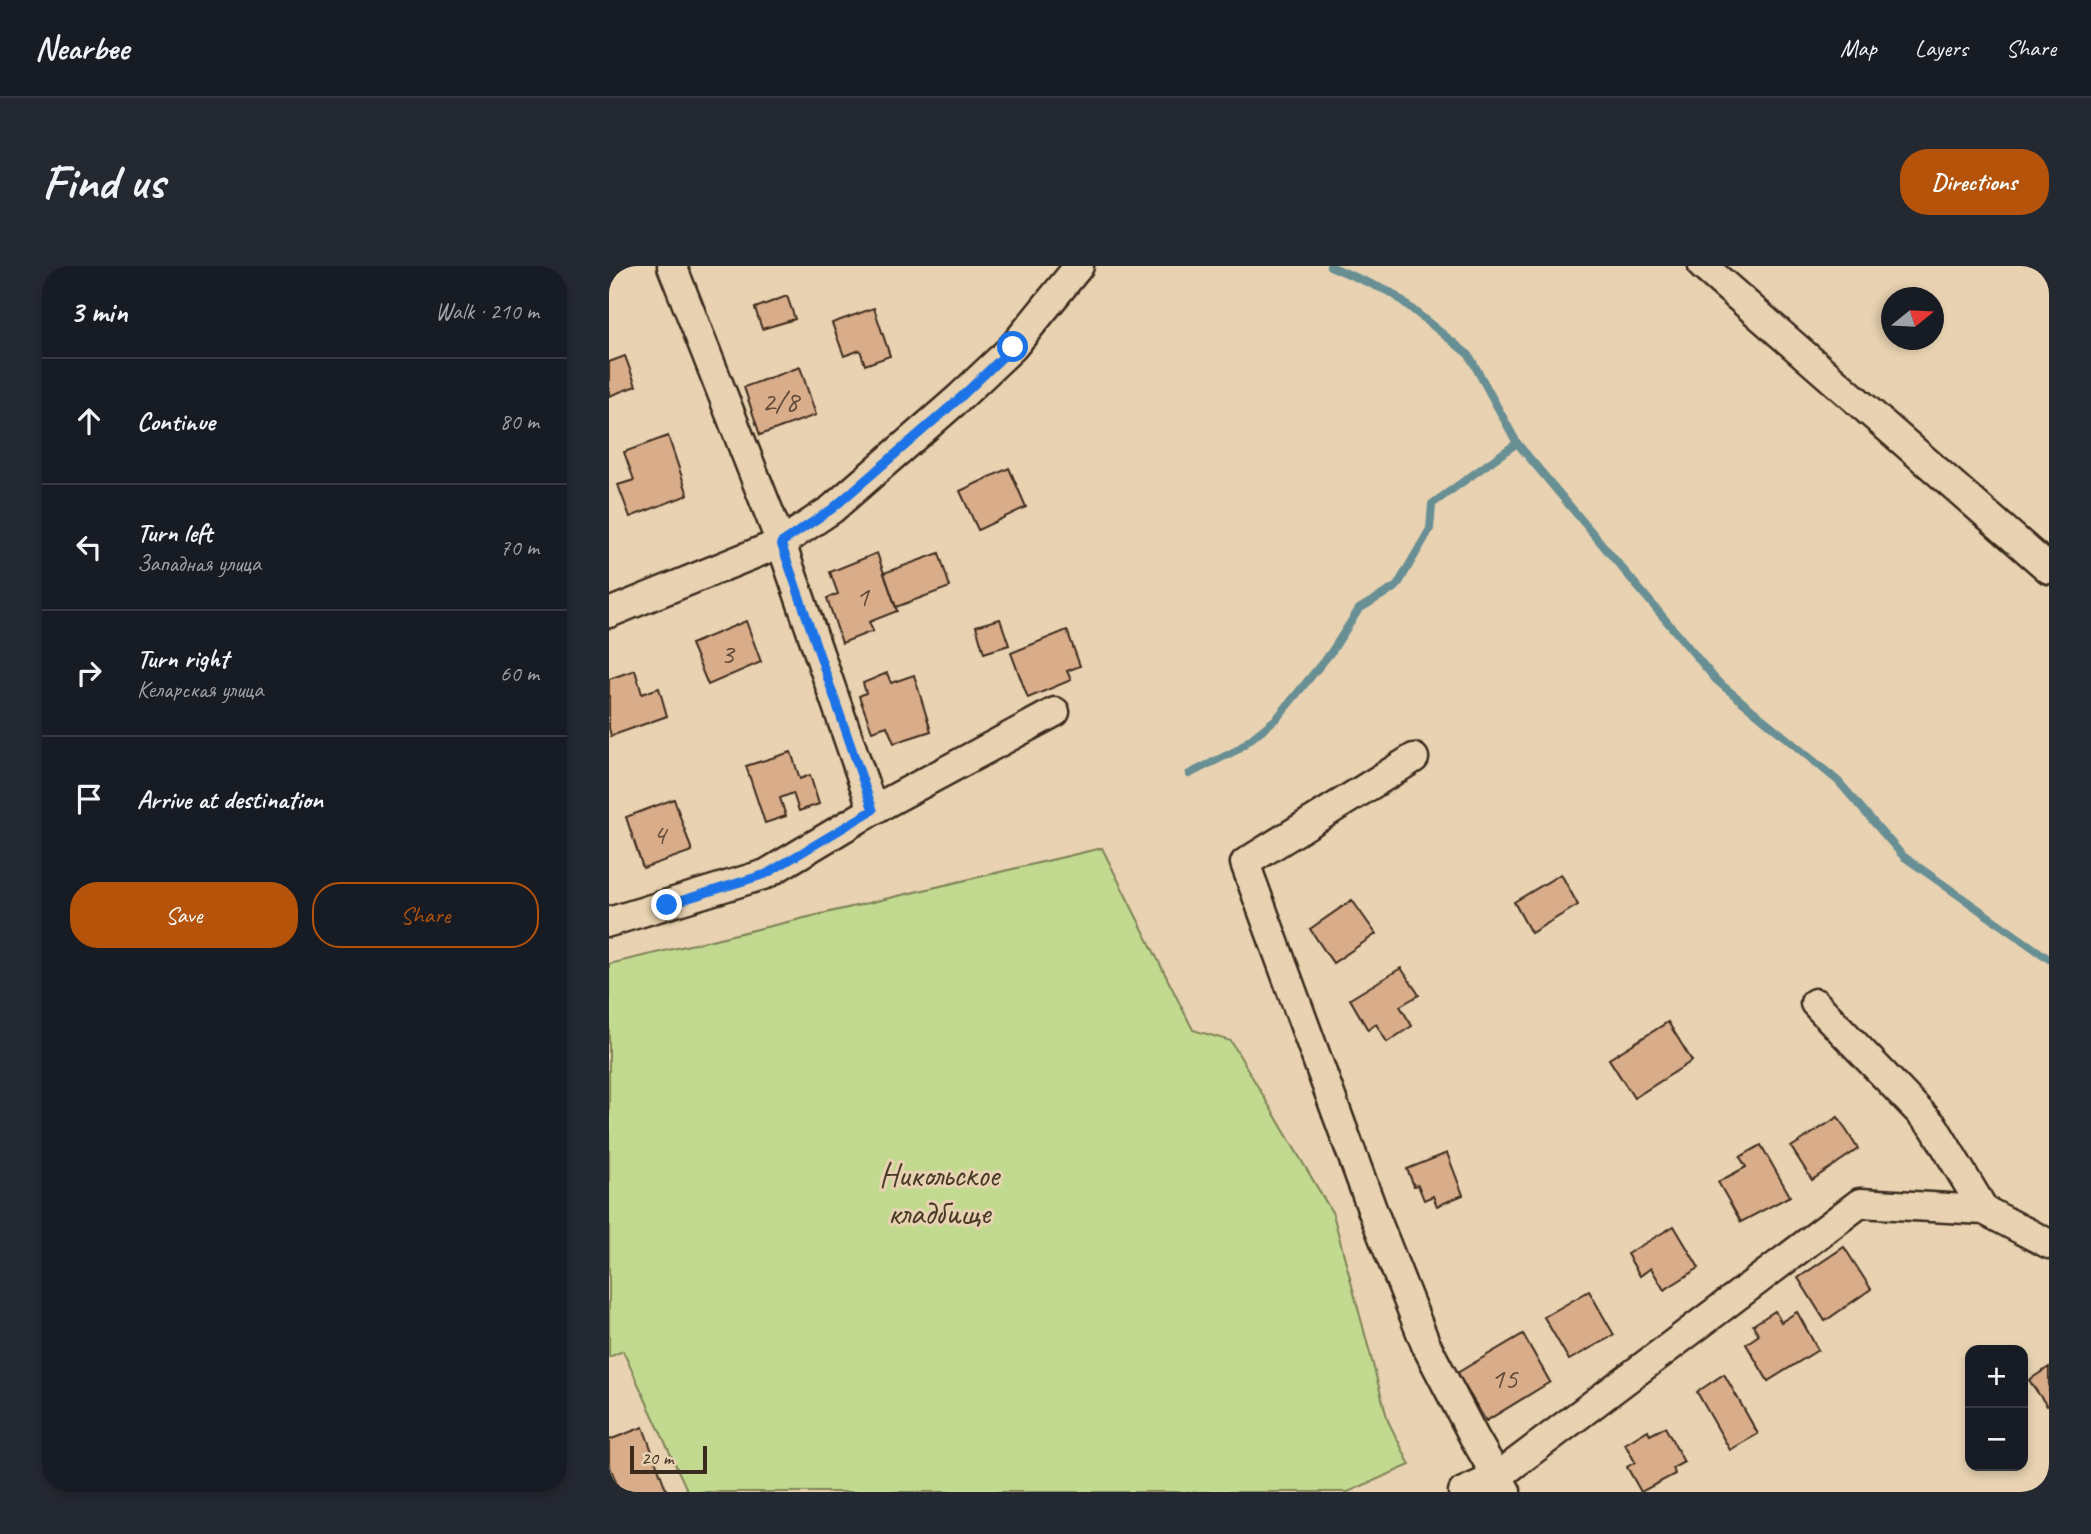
<!DOCTYPE html>
<meta charset="utf-8">
<style>
body{margin:0;font-family:Caveat,sans-serif;background:#242831;color:#f1f3f6}
.controls{position:absolute;right:21px;bottom:21px;display:grid;overflow:hidden;border-radius:14px;box-shadow:0 4px 10px #0003}
.controls button{width:63px;height:63px;display:grid;place-items:center;padding:0;border:0;border-bottom:2px solid #363941;background:#171b24;color:#f1f3f6;font:35px sans-serif}
.compass{position:absolute;left:1272px;top:21px;width:63px;height:63px;border-radius:50%;background:#171b24;box-shadow:0 4px 10px #0003;rotate:72deg}
.scale{position:absolute;left:21px;bottom:18px;width:77px;box-sizing:border-box;padding-left:7px;border:4px solid #3b2a1e;border-top:0;font-size:19px;line-height:24px;white-space:nowrap;color:#3b2a1e;-webkit-text-stroke:5px #e8d2b1;paint-order:stroke}
.stop{position:absolute;width:21px;height:21px;margin:-16px;border:5px solid #1a73e8;border-radius:50%;background:#fff}
.stop.end{background:#1a73e8;border-color:#fff;box-shadow:0 2px 7px #0008}
.list{margin:0;padding:0;list-style:none}
h2{display:flex;justify-content:space-between;align-items:center;height:91px;margin:0;padding:0 28px;font-size:30px}
h2 small{font-size:23px;font-weight:400;color:#9ea1a6}
.list li{display:grid;grid-template-columns:46px 1fr auto;gap:21px;align-items:center;box-sizing:border-box;height:126px;padding:0 28px;border-top:2px solid #363941}
.list b{display:block;font-size:26px;white-space:nowrap}
.list p{margin:0;font-size:23px;white-space:nowrap;color:#9ea1a6}
.list em{font-size:23px;font-style:normal;color:#9ea1a6}
.actions{display:flex;gap:14px;padding:21px 28px}
.actions a{flex:1;padding:16px 0;border:2px solid #b45309;border-radius:28px;text-align:center;font-size:24px;color:#b45309}
.actions .main{background:#b45309;color:#fff}
.icon{flex:none;width:38px;height:38px;fill:none;stroke:currentColor;stroke-width:2;stroke-linecap:round;stroke-linejoin:round}
.map{position:relative;flex:none;width:1440px;height:1226px;overflow:hidden;border-radius:28px}
header{display:flex;align-items:center;gap:42px;box-sizing:border-box;height:98px;padding:0 35px;background:#171b24;border-bottom:2px solid #363941}
header strong{font-size:33px}
nav{display:flex;gap:38px;margin-inline-start:auto;font-size:24px}
.intro{display:flex;align-items:center;justify-content:space-between;box-sizing:border-box;height:168px;padding:0 42px}
h1{margin:0;font-size:49px}
.button{padding:18px 32px;border-radius:28px;background:#b45309;color:#fff;font-size:24px;font-weight:700}
main{display:flex;gap:42px;padding:0 42px}
aside{flex:1;background:#171b24;border-radius:28px;box-shadow:0 4px 10px #0003}
.map>svg:first-child{display:block}
.green{fill:#c2da90;stroke:#7e8257;stroke-width:2}
.lines{fill:none;stroke-linecap:round;stroke-linejoin:round}
.stream{stroke:#678f94;stroke-width:8}
.building{fill:#d9ad8a;stroke:#3b2a1e;stroke-width:2}
.minor-casing{stroke:#3b2a1e;stroke-width:33}
.minor{stroke:#e8d2b1;stroke-width:28}
.route{stroke:#1a73e8;stroke-width:9}
.labels{text-anchor:middle;stroke-width:6;stroke-linejoin:round;paint-order:stroke}
.number-label{font-size:30px;fill:#624b39}
.park-label{font-size:33px;fill:#483c29;stroke:#e8d2b1}
</style>
<header>
<strong>Nearbee</strong>
<nav><a>Map</a><a>Layers</a><a>Share</a></nav>
</header>
<div class="intro"><h1>Find us</h1><a class="button">Directions</a></div>
<main>
<aside>
<h2>3 min<small>Walk · 210 m</small></h2>
<ul class="list">
<li><svg class="icon" aria-label="ahead" viewBox="0 0 24 24"><path d="M12 20V5M6 11l6-6 6 6"/></svg><div><b>Continue</b></div><em>80 m</em></li>
<li><svg class="icon" aria-label="left" viewBox="0 0 24 24"><path d="M17 20v-9H6M10 6l-5 5 5 5"/></svg><div><b>Turn left</b><p>Западная улица</p></div><em>70 m</em></li>
<li><svg class="icon" aria-label="right" viewBox="0 0 24 24"><path d="M7 20v-9h11M14 6l5 5-5 5"/></svg><div><b>Turn right</b><p>Келарская улица</p></div><em>60 m</em></li>
<li><svg class="icon" aria-label="arrive" viewBox="0 0 24 24"><path d="M6 21V4h12l-3 4 3 4H6"/></svg><div><b>Arrive at destination</b></div></li>
</ul>
<div class="actions"><a class="main">Save</a><a>Share</a></div>
</aside>
<div class="map">
<svg width="1440" height="1226" viewBox="0 0 1440 1226">
<rect width="100%" height="100%" fill="#e8d2b1"/>
<filter id="ink" filterUnits="userSpaceOnUse"><feTurbulence type="fractalNoise" baseFrequency=".0143" numOctaves="2"/><feDisplacementMap in="SourceGraphic" scale="14" xChannelSelector="R" yChannelSelector="G"/><feConvolveMatrix kernelMatrix="1 2 1 2 8 2 1 2 1" color-interpolation-filters="sRGB"/></filter>
<g filter="url(#ink)">
<!-- green -->
<polygon class="green" points="493,582 584,764 622,775 724,948 779,1155 801,1199 739,1226 79,1226 14,1085 0,1091 0,698"/>
<g class="lines">
<!-- stream -->
<g class="stream">
<polyline points="721,0 783,27 860,89 908,177 1107,414 1229,515 1294,590 1440,693"/>
<polyline points="580,508 628,484 668,452 723,385 750,343 788,320 821,263 823,238 908,177"/>
</g>
</g>
<!-- building -->
<g class="building">
<polygon points="178,30 186,53 153,63 146,42"/>
<polygon points="265,42 281,90 256,99 251,84 235,90 223,57"/>
<polygon points="16,90 27,120 0,130 0,96"/>
<polygon points="191,101 207,149 151,169 135,121"/>
<polygon points="59,170 79,229 21,251 9,219 25,214 15,186"/>
<polygon points="400,202 417,241 369,264 351,225"/>
<polygon points="268,287 288,345 260,356 264,365 233,377 218,332 229,328 221,306"/>
<polygon points="330,287 341,321 287,341 275,307"/>
<polygon points="391,353 400,379 375,387 367,360"/>
<polygon points="137,355 152,396 99,419 82,378"/>
<polygon points="458,364 471,400 458,405 462,414 419,432 402,387"/>
<polygon points="26,404 33,428 50,422 58,450 2,470 0,462 0,413"/>
<polygon points="278,407 282,417 305,409 322,465 285,477 278,460 263,465 250,430 257,427 254,417"/>
<polygon points="182,486 191,513 201,509 210,538 190,545 184,527 171,532 177,550 156,557 137,500"/>
<polygon points="65,533 83,585 34,602 17,551"/>
<polygon points="952,608 969,639 922,667 905,636"/>
<polygon points="743,634 767,668 724,697 701,663"/>
<polygon points="792,702 810,729 791,740 803,760 778,776 767,758 759,764 741,733"/>
<polygon points="1059,756 1083,795 1025,832 1000,793"/>
<polygon points="1229,851 1249,883 1203,914 1182,881"/>
<polygon points="1152,879 1181,930 1132,956 1109,916 1137,901 1131,891"/>
<polygon points="838,887 854,929 828,940 824,930 815,934 809,919 805,920 798,903"/>
<polygon points="1065,960 1090,1002 1055,1024 1042,1002 1031,1010 1018,988"/>
<polygon points="1235,981 1262,1023 1216,1055 1189,1012"/>
<polygon points="980,1025 1005,1069 960,1094 935,1051"/>
<polygon points="1166,1045 1172,1056 1188,1046 1209,1084 1159,1115 1137,1078 1150,1069 1144,1059"/>
<polygon points="914,1068 941,1116 877,1155 848,1107"/>
<polygon points="1440,1101 1440,1139 1438,1140 1420,1114"/>
<polygon points="1115,1108 1149,1168 1121,1184 1088,1126"/>
<polygon points="34,1161 58,1226 11,1226 0,1198 0,1174"/>
<polygon points="1056,1161 1075,1196 1064,1202 1066,1208 1032,1226 1018,1201 1026,1196 1016,1178 1039,1164 1041,1169"/>
</g>
<g class="lines">
<!-- minor casing -->
<g class="minor-casing">
<g id="minor">
<polyline points="63,0 172,277 264,544"/>
<polyline points="1094,0 1440,303"/>
<polyline points="0,347 172,277 223,243 350,132 404,81 470,0"/>
<polyline points="805,492 636,597 763,943 817,1079 865,1171 888,1211 854,1226"/>
<polyline points="0,656 157,608 264,544 446,446"/>
<polyline points="1206,737 1325,861 1375,944"/>
<polyline points="897,1225 888,1211 1251,937 1375,944 1440,978"/>
</g>
</g>
<!-- minor -->
<use href="#minor" class="minor"/>
</g>
</g>
<g class="lines" filter="url(#ink)">
<!-- route -->
<polyline class="route" points="58,639 157,608 264,544 172,277 223,243 351,132 404,81"/>
</g>
<g class="labels">
<!-- number labels -->
<g class="number-label">
<text x="171" y="145">2/8</text>
<text x="253" y="340">1</text>
<text x="118" y="397">3</text>
<text x="50" y="578">4</text>
<text x="895" y="1122">15</text>
</g>
<!-- park labels -->
<g class="park-label">
<text x="330" y="920">Никольское<tspan x="330" dy="38">кладбище</tspan></text>
</g>
</g>
</svg>
<div class="controls">
<button>+</button>
<button>−</button>
</div>
<svg class="compass" viewBox="-18 -18 36 36"><path d="M0-13l5 13h-10z" fill="#e53935"/><path d="M0 13l5-13h-10z" fill="#9ea1a6"/></svg>
<div class="scale">20 m</div>
<div class="stop" style="left:404px;top:81px"></div>
<div class="stop end" style="left:58px;top:639px"></div>
</div>
</main>
